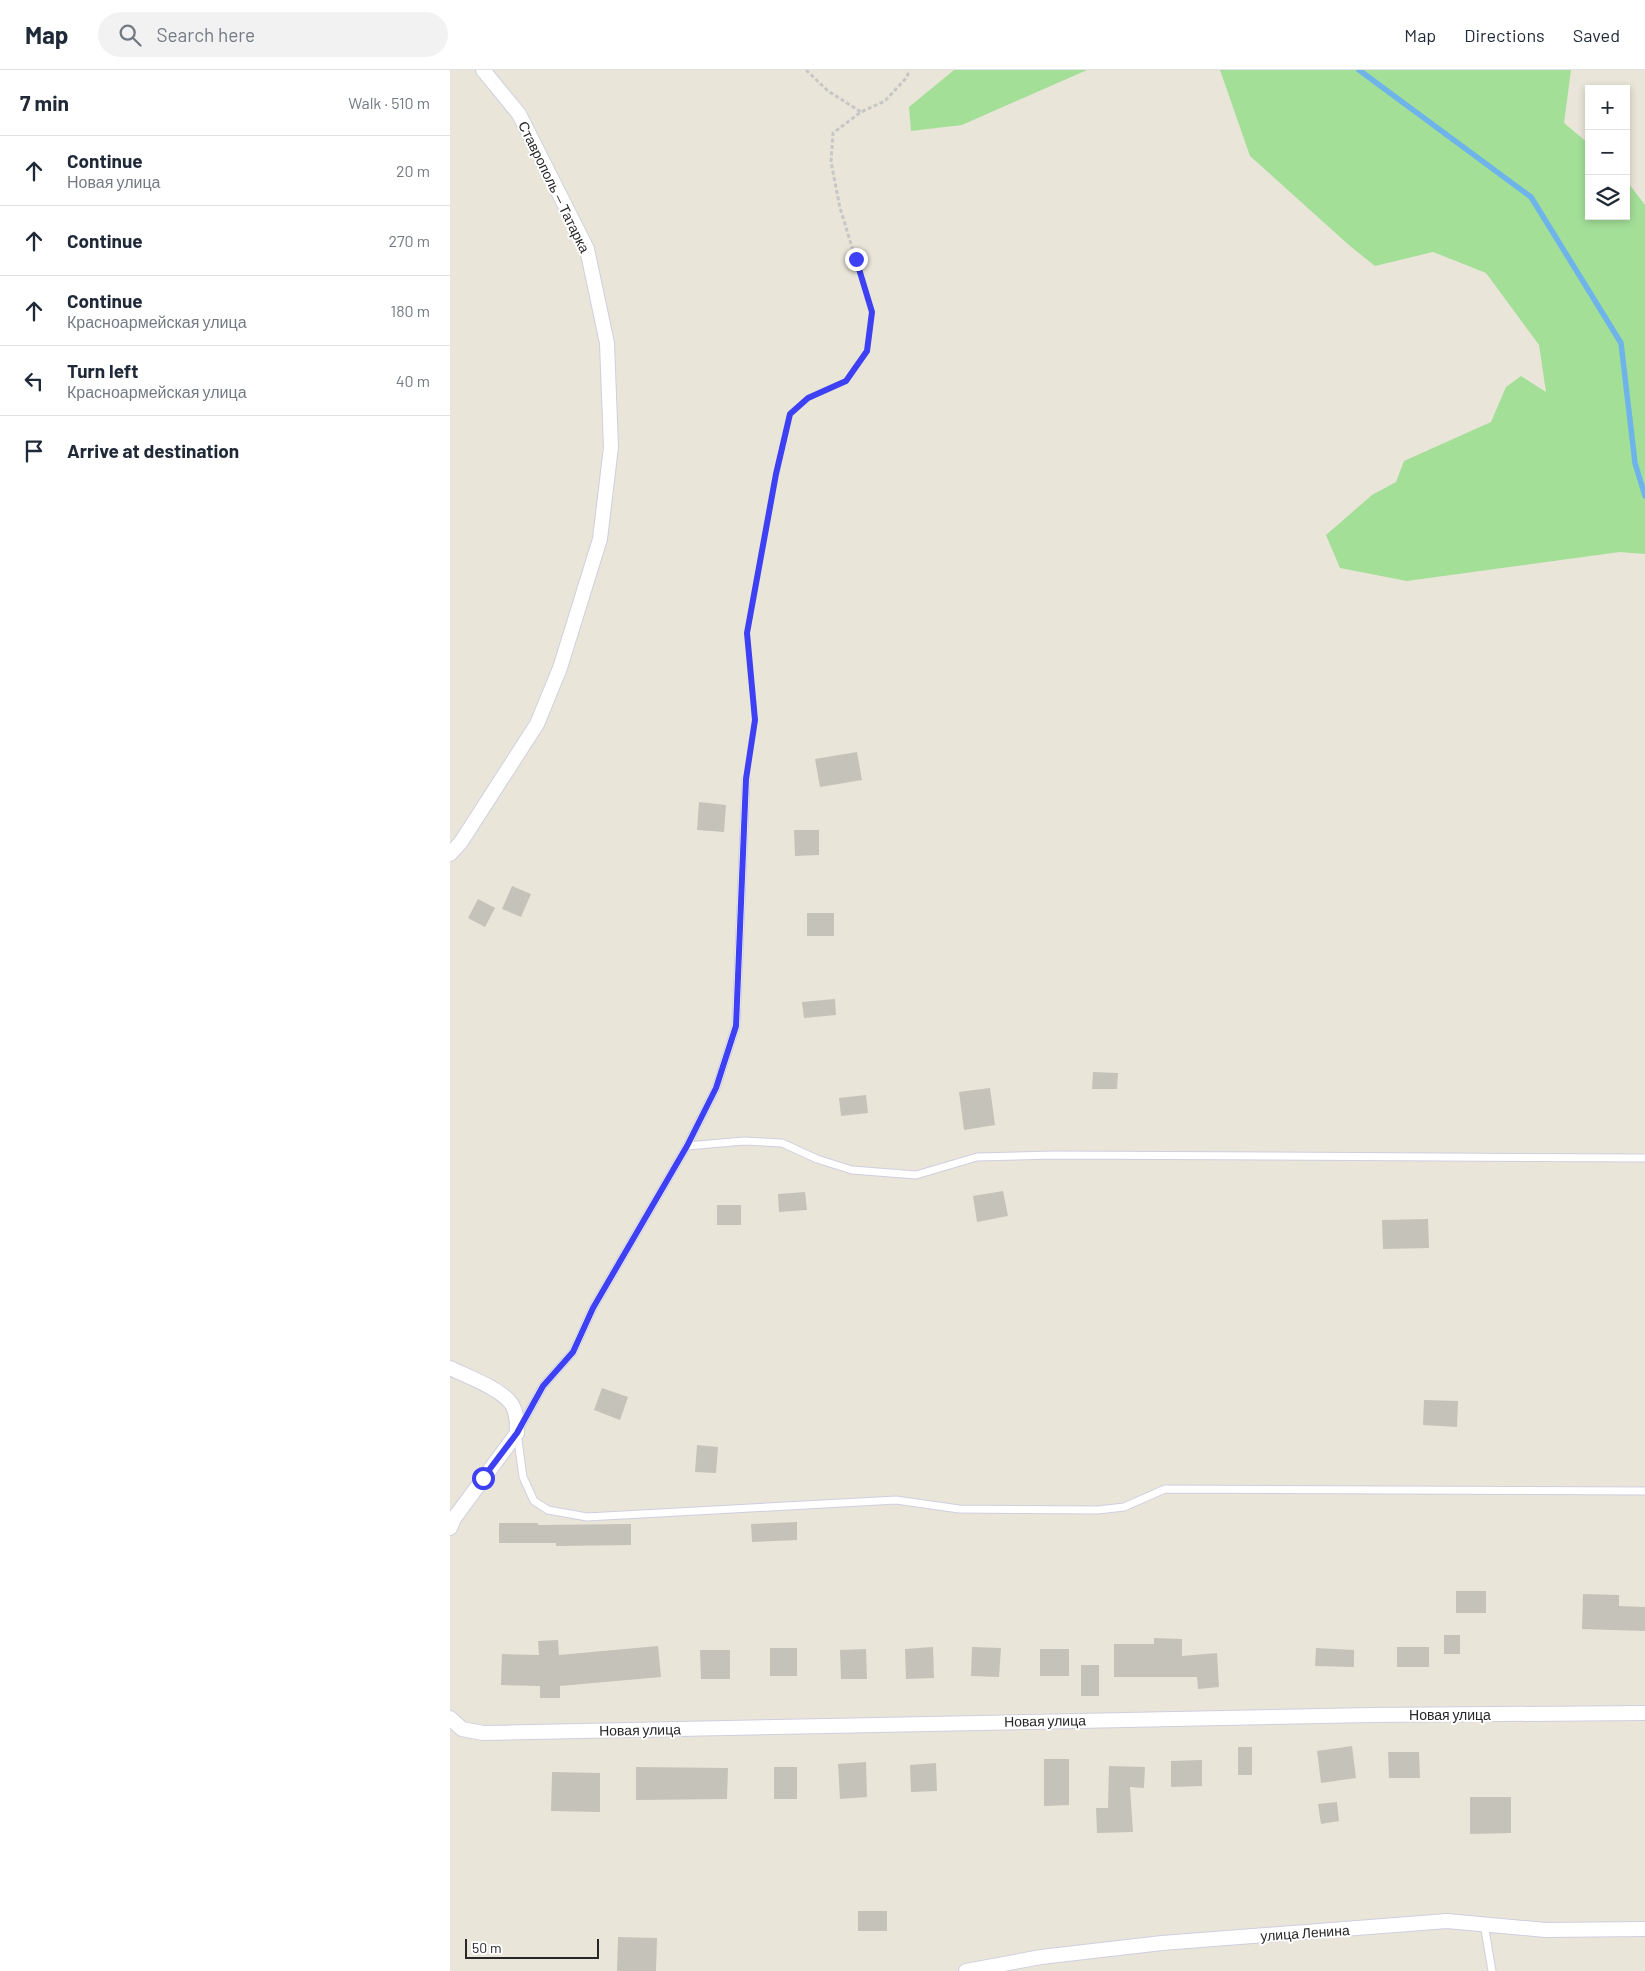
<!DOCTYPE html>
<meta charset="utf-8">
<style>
body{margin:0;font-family:Barlow,sans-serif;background:#f2f2f3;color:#1f2937}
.controls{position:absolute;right:15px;top:15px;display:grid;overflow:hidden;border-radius:0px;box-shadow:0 2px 8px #0003}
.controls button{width:45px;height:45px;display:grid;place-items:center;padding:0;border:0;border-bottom:1px solid #e0e1e3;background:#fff;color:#1f2937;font:25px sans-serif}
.scale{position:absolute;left:15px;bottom:12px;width:134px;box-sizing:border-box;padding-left:5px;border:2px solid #272727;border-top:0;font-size:14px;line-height:18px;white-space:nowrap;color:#272727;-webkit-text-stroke:4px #fff;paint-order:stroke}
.stop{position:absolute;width:15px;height:15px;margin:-11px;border:4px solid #3d40f3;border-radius:50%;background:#fff}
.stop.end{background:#3d40f3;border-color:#fff;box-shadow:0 1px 5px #0008}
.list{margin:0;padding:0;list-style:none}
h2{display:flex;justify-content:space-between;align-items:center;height:65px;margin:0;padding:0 20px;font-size:21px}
h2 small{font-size:16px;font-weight:400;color:#747a83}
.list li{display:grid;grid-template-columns:32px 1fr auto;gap:15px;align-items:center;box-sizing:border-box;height:70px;padding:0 20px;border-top:1px solid #e0e1e3}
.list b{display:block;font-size:19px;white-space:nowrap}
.list p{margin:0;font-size:16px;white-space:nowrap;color:#747a83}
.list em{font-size:16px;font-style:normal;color:#747a83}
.icon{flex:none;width:28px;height:28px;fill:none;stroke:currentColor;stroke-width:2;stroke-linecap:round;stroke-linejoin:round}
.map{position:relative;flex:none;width:1195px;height:1901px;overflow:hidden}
header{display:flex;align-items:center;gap:30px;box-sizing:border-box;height:70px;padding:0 25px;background:#fff;border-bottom:1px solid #e0e1e3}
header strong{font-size:24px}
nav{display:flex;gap:28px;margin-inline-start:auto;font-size:18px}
.search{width:350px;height:45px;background:#f2f2f3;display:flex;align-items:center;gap:12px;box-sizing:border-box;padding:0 18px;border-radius:28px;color:#747a83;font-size:19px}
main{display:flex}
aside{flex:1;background:#fff}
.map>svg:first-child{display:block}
.green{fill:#a3df97}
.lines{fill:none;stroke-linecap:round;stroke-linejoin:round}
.stream{stroke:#6eb4ea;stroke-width:5.5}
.building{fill:#c5c2b9}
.lane-casing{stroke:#cfcfe0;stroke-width:9}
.street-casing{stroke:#cfcfe0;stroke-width:16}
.path{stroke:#c7c7c7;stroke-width:3;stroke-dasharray:4 2.5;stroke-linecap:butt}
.lane{stroke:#fff;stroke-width:7}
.street{stroke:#fff;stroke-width:14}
.route{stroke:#3d40f3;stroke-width:6}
.labels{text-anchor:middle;stroke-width:4;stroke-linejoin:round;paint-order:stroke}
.street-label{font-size:14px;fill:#272727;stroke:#fff}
</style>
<header>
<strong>Map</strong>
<div class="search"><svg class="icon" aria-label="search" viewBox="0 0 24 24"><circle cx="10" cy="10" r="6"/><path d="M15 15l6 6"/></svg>Search here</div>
<nav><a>Map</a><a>Directions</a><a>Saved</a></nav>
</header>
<main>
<aside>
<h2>7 min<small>Walk · 510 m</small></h2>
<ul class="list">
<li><svg class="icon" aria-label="ahead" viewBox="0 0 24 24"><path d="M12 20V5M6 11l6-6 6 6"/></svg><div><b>Continue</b><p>Новая улица</p></div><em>20 m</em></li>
<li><svg class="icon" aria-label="ahead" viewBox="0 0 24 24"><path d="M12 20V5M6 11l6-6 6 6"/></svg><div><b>Continue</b></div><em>270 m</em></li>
<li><svg class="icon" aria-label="ahead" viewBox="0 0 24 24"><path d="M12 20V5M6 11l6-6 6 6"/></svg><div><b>Continue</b><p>Красноармейская улица</p></div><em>180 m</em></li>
<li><svg class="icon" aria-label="left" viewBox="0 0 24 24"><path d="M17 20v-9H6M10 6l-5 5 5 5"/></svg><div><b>Turn left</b><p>Красноармейская улица</p></div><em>40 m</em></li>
<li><svg class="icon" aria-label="arrive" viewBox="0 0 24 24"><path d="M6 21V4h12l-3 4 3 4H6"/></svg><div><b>Arrive at destination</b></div></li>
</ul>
</aside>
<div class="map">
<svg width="1195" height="1901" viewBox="0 0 1195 1901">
<rect width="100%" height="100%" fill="#eae5d9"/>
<!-- green -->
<g class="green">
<polygon points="504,0 637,0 512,55 461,61 459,37"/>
<polygon points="770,0 1121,0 1114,53 1139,74 1139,146 1176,146 1176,110 1195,135 1195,484 1170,482 957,511 890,498 876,465 922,425 946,412 954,391 1041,352 1056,317 1071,306 1096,322 1089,275 1036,203 983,182 925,196 900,176 800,86"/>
</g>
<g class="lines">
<!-- stream -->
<polyline class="stream" points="909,0 1081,127 1171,273 1185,393 1195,426"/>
</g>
<!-- building -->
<g class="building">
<polygon points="407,682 412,710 370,717 365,689"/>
<polygon points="249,732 276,735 274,762 247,760"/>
<polygon points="344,760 369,760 369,785 345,786"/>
<polygon points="62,816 81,824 71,847 52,839"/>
<polygon points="28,829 45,838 35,857 18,848"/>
<rect x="357" y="843" width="27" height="23"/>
<polygon points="385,929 386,945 354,948 352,932"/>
<polygon points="643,1002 668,1003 667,1019 642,1019"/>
<polygon points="540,1018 545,1055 514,1060 509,1022"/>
<polygon points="416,1025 418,1043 391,1046 389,1028"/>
<polygon points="553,1121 558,1146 527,1152 523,1126"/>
<polygon points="355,1122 357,1140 329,1142 328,1124"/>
<rect x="267" y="1135" width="24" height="20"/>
<polygon points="978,1149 979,1178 933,1179 932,1150"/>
<polygon points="152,1318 178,1327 170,1350 144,1340"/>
<polygon points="974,1330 1008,1331 1007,1357 973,1355"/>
<polygon points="247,1375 268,1377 266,1403 245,1402"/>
<polygon points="347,1452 347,1470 302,1472 301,1454"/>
<polygon points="49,1453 88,1453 88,1455 181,1454 181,1475 106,1476 106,1473 49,1473"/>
<rect x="1006" y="1521" width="30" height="22"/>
<polygon points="1133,1524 1169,1525 1169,1536 1195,1537 1195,1561 1132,1559"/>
<rect x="994" y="1565" width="16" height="19"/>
<polygon points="704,1568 732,1569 732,1586 767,1583 769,1617 748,1619 747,1607 664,1607 664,1574 704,1574"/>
<polygon points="108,1570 109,1585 208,1576 211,1607 110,1616 110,1628 90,1628 90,1616 51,1615 52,1584 89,1585 88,1571"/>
<polygon points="483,1577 484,1608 456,1609 455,1579"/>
<polygon points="522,1577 551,1578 549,1607 521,1606"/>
<rect x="947" y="1577" width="32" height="20"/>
<rect x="320" y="1578" width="27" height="28"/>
<polygon points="866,1578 904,1580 904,1597 865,1596"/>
<polygon points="416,1579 417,1609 391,1609 390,1580"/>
<rect x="590" y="1579" width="29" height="27"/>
<polygon points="250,1580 280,1580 280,1609 251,1609"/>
<rect x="631" y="1595" width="18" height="31"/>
<polygon points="902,1676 906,1708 871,1713 867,1681"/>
<rect x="788" y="1677" width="14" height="28"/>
<polygon points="938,1682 969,1682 970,1708 939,1708"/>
<polygon points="594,1689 619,1689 619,1735 594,1736"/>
<polygon points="752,1690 752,1716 721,1717 721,1691"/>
<polygon points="416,1692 417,1727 390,1729 388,1694"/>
<polygon points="486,1693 487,1721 461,1722 460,1695"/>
<polygon points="659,1696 695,1697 694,1718 680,1717 683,1762 647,1763 646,1738 658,1738"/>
<polygon points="186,1697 278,1698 277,1729 186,1730"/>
<rect x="324" y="1697" width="23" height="32"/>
<polygon points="102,1702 150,1703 150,1742 101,1741"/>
<polygon points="1020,1727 1061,1727 1061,1763 1020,1764"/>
<polygon points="887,1732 889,1751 871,1754 868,1734"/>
<rect x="408" y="1841" width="29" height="20"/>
<polygon points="168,1867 207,1868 206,1901 167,1901"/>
</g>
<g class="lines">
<!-- lane casing -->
<g class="lane-casing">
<g id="lane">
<polyline points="296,709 286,956 266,1018 237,1076 143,1238 123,1282 93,1316 67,1363 73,1407 84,1431 98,1440 137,1447 446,1430 509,1439 648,1440 674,1437 715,1419 1195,1421"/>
<polyline points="237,1076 294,1071 332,1073 367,1089 402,1100 466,1105 527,1087 604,1085 1195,1088"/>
<polyline points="1034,1854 1042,1901"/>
</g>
</g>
<!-- street casing -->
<g class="street-casing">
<g id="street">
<polyline points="0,784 11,772 87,654 110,598 150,469 161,377 157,273 137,179 69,44 33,0"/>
<path d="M0 1298C16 1306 49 1318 60 1332 67 1340 67 1353 67 1363L5 1447 0 1458"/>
<polyline points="0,1648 12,1659 33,1663 922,1645 1195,1643"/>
<polyline points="516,1901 591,1887 712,1873 997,1851 1096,1860 1195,1859"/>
</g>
</g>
<!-- path -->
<g class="path">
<polyline points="356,0 378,21 411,42"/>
<polyline points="298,698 305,650 297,563 326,404 340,344 358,328 396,311 417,281 422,242 390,138 381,92 383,63 411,42 435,31 457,7 459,0"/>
</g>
<!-- lane -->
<use href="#lane" class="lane"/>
<!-- street -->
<use href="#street" class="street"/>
</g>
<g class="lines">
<!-- route -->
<polyline class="route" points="33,1408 67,1363 93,1316 123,1282 143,1238 237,1076 266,1018 286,956 296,709 305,650 297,563 326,404 340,344 358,328 396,311 417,281 422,242 406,189"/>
</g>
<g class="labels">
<!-- street labels -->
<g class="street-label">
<text transform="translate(104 117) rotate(64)" y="5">Ставрополь — Татарка</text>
<text x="1000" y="1650">Новая улица</text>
<text transform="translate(595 1651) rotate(-1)" y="5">Новая улица</text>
<text transform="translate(190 1660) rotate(-1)" y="5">Новая улица</text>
<text transform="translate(855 1863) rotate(-4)" y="5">улица Ленина</text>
</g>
</g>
</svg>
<div class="controls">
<button>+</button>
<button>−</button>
<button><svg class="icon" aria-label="layers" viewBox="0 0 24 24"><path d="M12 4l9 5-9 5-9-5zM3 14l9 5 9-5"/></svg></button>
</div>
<div class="scale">50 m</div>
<div class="stop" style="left:33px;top:1408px"></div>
<div class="stop end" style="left:406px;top:189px"></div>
</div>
</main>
